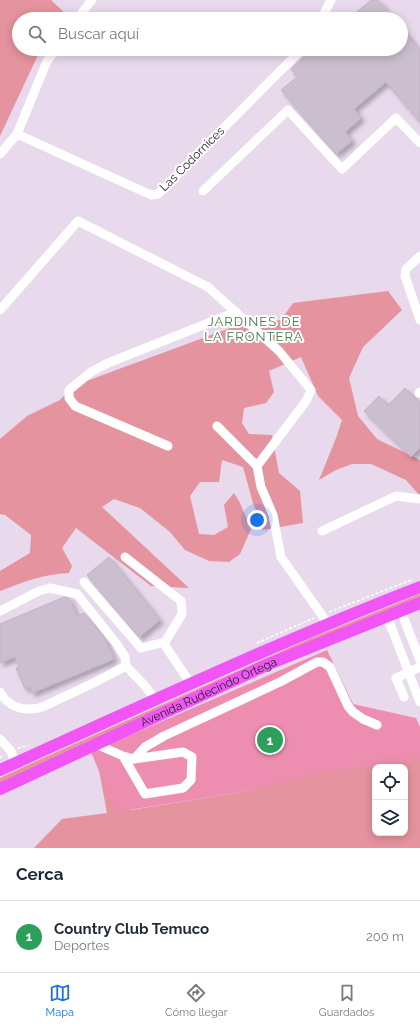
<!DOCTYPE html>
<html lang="es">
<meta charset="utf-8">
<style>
body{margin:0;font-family:Raleway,sans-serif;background:#f6f6f7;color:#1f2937}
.controls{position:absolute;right:12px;bottom:12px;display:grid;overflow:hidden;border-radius:8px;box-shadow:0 2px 10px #0003}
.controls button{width:36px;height:36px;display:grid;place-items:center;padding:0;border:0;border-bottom:1px solid #e0e1e3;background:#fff;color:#1f2937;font:20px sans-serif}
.you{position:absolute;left:257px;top:520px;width:14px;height:14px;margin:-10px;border:3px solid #fff;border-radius:50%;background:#1a73e8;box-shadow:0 0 0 6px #1a73e833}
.badge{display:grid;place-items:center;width:26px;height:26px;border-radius:50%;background:#1a73e8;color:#fff;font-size:13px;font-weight:700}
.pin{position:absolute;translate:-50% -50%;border:2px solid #fff;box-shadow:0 1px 4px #0006}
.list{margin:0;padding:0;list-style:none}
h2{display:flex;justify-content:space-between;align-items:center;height:52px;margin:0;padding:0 16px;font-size:17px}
h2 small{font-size:13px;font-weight:400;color:#747a83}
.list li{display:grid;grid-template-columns:26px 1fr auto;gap:12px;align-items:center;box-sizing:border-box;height:72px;padding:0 16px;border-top:1px solid #e0e1e3}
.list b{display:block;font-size:15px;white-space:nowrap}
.list p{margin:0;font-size:13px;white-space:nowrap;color:#747a83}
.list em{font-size:13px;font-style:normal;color:#747a83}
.icon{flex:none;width:22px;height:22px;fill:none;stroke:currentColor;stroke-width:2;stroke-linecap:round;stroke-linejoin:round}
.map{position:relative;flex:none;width:420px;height:848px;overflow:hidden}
.search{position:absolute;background:#fff;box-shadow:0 2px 10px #0003;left:12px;right:12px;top:12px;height:44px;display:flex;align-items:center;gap:10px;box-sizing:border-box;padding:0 14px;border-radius:22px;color:#747a83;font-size:15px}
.sheet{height:124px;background:#fff}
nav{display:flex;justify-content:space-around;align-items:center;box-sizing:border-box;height:56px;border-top:1px solid #e0e1e3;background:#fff;font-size:11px;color:#747a83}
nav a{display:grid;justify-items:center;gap:2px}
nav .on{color:#1a73e8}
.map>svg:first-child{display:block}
.green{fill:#e5939e;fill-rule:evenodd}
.pitch{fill:#ed8eb1}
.building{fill:#cbbece;stroke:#c4b3c7;filter:url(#shadow)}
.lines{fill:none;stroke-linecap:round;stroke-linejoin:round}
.path{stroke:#fff;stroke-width:1.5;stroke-dasharray:3 2;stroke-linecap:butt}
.minor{stroke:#fff;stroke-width:9}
.major{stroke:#f155f5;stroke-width:12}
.labels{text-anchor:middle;stroke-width:4;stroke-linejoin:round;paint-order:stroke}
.street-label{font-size:12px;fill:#292929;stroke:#fff}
.neighbourhood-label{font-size:13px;letter-spacing:1px;fill:#487b49;stroke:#fff}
</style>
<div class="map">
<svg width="420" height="848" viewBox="0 0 420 848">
<defs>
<filter id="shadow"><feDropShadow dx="3.5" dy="3.5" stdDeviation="2" flood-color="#0004"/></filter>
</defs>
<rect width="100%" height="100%" fill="#e8d9ec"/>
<!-- green -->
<g class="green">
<polygon points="0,0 51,0 69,17 67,19 19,19 19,49 43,49 38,55 0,136"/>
<path d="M388 291 402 310 363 347 349 378 358 416 377 439 420 460V496L406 480 371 464H352L336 470 319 480 336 438 342 420 318 396 301 357 269 371 274 392 266 403 244 408 242 423 249 434 272 435 279 473 300 491 303 523 263 530 253 503 243 467 222 460 219 482H200L190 496 199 534 214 535 228 527 224 505 234 493 240 503 251 529 240 554 229 562 209 561 185 550 170 532 140 508 114 499 102 507 189 588 151 586 76 528 62 548 72 566 69 573C43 574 24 582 0 591V571L30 553 31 535 5 515 0 514V439L27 416 60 400 73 386 241 324 281 320 293 303Z"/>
<polygon points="420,594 420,600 0,784 0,778 34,762 309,639"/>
<path d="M420 748V848H34L62 819 107 813 96 754 131 810 242 792 256 788 261 785ZM375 767H405V833H375Z"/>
</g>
<!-- pitch -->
<polygon class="pitch" points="327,650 353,704 416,718 420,727 420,757 409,761 323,772 242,792 116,812 91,752"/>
<!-- building -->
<g class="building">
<polygon points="371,0 378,0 394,19 348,19"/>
<polygon points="401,27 420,50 420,122 386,82 354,109 361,118 345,132 352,141 336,154 281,90 297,77 291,69 312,49 401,49"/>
<polygon points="405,388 420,403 420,448 411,457 364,411 379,396 388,405"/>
<polygon points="109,557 160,620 139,637 87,575"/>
<polygon points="64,597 69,598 77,616 84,613 92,624 93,623 105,639 114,659 32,693 30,687 25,689 16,668 19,667 15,657 0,663 0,624"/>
</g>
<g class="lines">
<!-- path -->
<g class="path">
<polyline points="329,612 411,580"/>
<polyline points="257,643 314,618"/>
<polyline points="18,748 29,745"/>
<polyline points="0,758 3,754"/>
</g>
<!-- minor -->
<g class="minor">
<polyline points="77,19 92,0"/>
<polyline points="321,19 331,0"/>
<polyline points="17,134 151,195 158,194 302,49"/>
<polyline points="0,154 17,134 47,61 56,49"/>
<polyline points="203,191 288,110 342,169 396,118 420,143"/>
<polyline points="420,256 406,269 405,276 420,320"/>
<polyline points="0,310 78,221 208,287 279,351 311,390 306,401 257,466 261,487 273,515 281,557 328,624"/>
<polyline points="419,393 420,392"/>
<polyline points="217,426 257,466"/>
<polyline points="168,446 75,406 69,398 69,390 91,372 108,363 236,312"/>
<polyline points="322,531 396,496 420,499"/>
<polyline points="125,557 181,601 182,614 165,642 166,647 191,684"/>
<polyline points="84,582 141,648 165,642"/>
<polyline points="0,611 39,591 50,588 77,594 116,643 125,657 126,666 146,687 155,700"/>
<polyline points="401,611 420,660"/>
<polyline points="387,616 420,702"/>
<path d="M0 692C5 702 16 709 27 709 39 710 49 704 59 699 82 689 104 678 126 666"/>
<polyline points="404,697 396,678 420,667"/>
<polyline points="0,739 11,751 15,763"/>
<polyline points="98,745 123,756 134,759 183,752 192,757 191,780 183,788 145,794 123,756"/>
<polyline points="134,759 145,747 164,736 280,682 317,662 323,662 330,667 348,706 353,712 363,719 377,725"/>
</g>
<!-- major -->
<g class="major">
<path d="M0 770C139 707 278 642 420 587"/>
<path id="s1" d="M0 789 269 664 420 603"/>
</g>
</g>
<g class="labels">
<!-- street labels -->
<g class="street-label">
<text transform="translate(192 159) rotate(-45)" y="4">Las Codornices</text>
<text dy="4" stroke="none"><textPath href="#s1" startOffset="230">Avenida Rudecindo Ortega</textPath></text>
</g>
<!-- neighbourhood labels -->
<g class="neighbourhood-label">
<text x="254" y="326">JARDINES DE<tspan x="254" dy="15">LA FRONTERA</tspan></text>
</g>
</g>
</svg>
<div class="controls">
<button><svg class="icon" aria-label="locate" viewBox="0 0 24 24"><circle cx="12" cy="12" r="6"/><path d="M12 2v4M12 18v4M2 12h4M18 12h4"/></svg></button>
<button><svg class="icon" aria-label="layers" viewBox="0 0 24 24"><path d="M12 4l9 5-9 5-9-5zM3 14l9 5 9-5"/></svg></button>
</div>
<div class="you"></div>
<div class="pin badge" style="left:270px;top:740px;background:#2e9e5b">1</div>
<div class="search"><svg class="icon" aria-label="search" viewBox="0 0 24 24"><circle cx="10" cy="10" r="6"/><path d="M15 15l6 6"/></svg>Buscar aquí</div>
</div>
<section class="sheet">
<h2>Cerca<small></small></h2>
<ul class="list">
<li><span class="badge" style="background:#2e9e5b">1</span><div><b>Country Club Temuco</b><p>Deportes</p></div><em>200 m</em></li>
</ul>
</section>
<nav>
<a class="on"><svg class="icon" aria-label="map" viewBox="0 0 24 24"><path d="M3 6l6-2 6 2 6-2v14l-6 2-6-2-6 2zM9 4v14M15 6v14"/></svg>Mapa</a>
<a><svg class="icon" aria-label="directions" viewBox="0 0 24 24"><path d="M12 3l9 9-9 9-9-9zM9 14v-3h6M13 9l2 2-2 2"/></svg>Cómo llegar</a>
<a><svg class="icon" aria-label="saved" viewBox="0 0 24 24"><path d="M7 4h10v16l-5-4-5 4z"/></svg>Guardados</a>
</nav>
